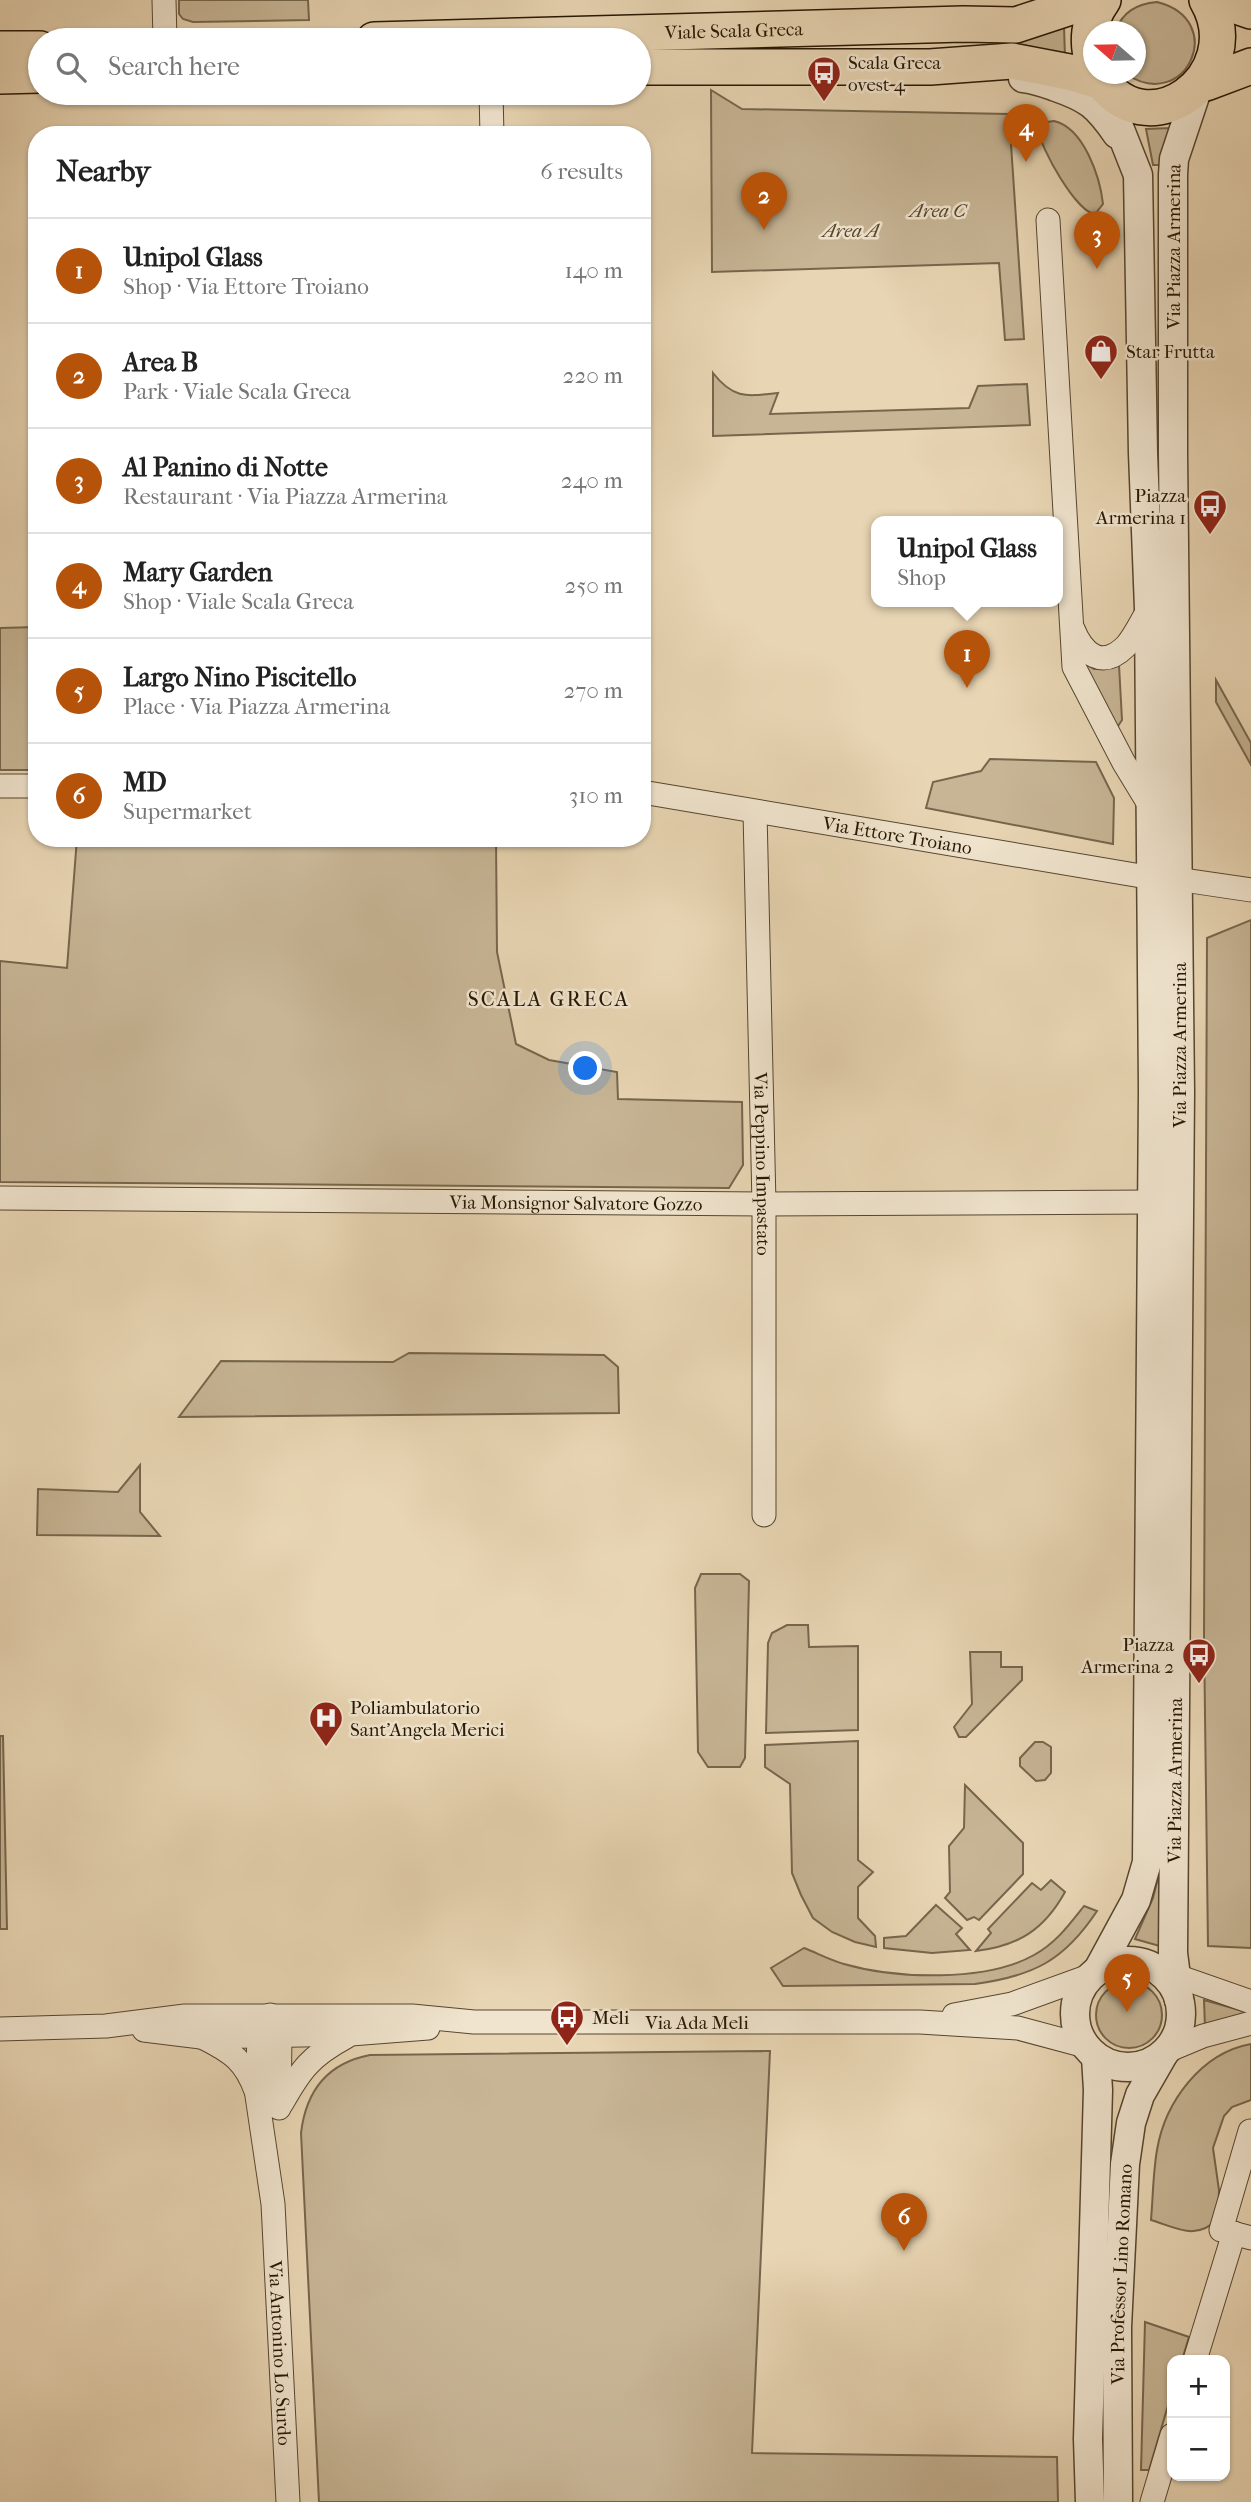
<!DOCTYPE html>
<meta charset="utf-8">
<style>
body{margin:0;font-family:"IM FELL French Canon",serif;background:#f6f6f6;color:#222}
.controls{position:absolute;right:21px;bottom:21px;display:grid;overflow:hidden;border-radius:14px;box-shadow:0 2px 5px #0004}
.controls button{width:63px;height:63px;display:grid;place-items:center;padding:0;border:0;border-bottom:2px solid #e0e0e0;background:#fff;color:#222;font:35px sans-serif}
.compass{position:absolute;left:1083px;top:21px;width:63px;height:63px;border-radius:50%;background:#fff;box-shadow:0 2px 5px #0004;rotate:290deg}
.you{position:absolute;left:586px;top:1069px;width:24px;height:24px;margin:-18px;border:5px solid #fff;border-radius:50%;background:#1a73e8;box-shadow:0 0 0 10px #1a73e833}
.badge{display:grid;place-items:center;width:46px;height:46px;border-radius:50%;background:#b45309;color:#fff;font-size:23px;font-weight:700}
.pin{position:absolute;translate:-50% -58px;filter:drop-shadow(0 2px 4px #0008)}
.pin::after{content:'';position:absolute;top:37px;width:24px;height:21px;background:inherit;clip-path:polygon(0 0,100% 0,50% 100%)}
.popup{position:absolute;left:871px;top:516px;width:192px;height:91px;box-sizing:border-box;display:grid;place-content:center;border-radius:14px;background:#fff;filter:drop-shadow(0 2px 5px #0005);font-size:23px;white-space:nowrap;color:#767676}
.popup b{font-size:26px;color:#222}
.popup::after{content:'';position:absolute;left:50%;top:100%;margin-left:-14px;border:14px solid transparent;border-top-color:#fff}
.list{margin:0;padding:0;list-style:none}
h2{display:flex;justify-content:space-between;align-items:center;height:91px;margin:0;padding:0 28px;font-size:30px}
h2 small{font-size:23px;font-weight:400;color:#767676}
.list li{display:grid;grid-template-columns:46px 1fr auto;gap:21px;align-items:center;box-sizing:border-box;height:105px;padding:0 28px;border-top:2px solid #e0e0e0}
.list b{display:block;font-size:26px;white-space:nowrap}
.list p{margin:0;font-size:23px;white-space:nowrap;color:#767676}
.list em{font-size:23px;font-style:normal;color:#767676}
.icon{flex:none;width:38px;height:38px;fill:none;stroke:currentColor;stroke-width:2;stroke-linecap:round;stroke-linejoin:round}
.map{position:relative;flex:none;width:1251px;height:2502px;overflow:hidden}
.search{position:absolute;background:#fff;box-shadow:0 2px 5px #0004;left:28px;top:28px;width:623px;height:77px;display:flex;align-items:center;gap:18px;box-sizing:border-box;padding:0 24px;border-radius:38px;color:#767676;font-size:26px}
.panel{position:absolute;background:#fff;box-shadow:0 2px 5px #0004;left:28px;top:126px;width:623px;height:721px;border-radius:28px}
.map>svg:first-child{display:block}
.green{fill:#c7b595;stroke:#76664c;stroke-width:2}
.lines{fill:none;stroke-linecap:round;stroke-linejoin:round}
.minor-casing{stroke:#56462e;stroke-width:25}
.tertiary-casing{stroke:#56462e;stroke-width:31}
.primary-casing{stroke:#261702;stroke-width:38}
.minor{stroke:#f0e4ce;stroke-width:23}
.tertiary{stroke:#f0e4ce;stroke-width:28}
.primary{stroke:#e8d5b3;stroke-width:35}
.labels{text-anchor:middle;stroke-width:5;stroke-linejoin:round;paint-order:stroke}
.street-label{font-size:19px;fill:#261702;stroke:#f0e4ce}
.poi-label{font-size:19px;fill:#261702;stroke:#f0e4ce;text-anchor:start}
.park-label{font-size:19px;font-style:italic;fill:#56462e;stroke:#f0e4ce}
.neighbourhood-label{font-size:21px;letter-spacing:2px;fill:#261702;stroke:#f0e4ce}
</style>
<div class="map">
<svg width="1251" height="2502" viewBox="0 0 1251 2502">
<rect width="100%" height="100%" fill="#e8d5b3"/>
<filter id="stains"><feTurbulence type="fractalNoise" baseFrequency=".00286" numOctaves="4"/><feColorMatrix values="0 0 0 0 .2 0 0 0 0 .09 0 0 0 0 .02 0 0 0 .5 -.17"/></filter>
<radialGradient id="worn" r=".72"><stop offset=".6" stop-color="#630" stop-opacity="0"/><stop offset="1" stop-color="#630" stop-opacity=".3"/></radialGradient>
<!-- green -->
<g class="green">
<polygon points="179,0 308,0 309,20 193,22 183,19 179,14"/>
<path d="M1157 2C1229 20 1186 114 1126 74H1136V32L1115 31C1123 12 1136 4 1157 2Z"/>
<polygon points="1064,26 1065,58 1033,47 1010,43"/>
<polygon points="711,90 742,109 1009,114 1024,339 1005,340 999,263 712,272"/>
<path d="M1054 121C1084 128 1100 177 1103 204L1095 214C1077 213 1040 148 1038 129L1047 122Z"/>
<polygon points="1170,128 1160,165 1153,165 1146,129"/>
<path d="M713 373C734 400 748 396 778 393L770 414 969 408 978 386 1027 384 1030 425 713 436Z"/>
<polygon points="37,627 37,770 0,770 0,628"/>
<polygon points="1082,661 1094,669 1119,665 1122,720 1118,726 1115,728"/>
<polygon points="1216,680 1251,743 1251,765 1216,702"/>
<polygon points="990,759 1096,762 1114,798 1113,844 926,808 933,782 981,771"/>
<polygon points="77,838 496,838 497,952 516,1044 549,1060 617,1072 618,1099 742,1102 743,1165 729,1188 0,1182 0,961 67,968"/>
<polygon points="1251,920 1251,1948 1208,1946 1204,1636 1207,938"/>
<polygon points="409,1353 604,1355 618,1367 619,1413 179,1417 221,1361 393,1362"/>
<polygon points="140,1465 140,1512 160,1536 37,1535 38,1489 118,1492"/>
<polygon points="701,1574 740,1574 749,1581 745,1758 740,1767 708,1767 698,1752 695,1588"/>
<polygon points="787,1625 808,1625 809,1647 858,1646 858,1730 766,1733 768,1643 772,1633"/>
<polygon points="970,1652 1001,1652 1001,1667 1022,1667 1022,1680 966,1737 959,1737 954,1727 972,1704"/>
<polygon points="0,1736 3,1736 7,1929 0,1929"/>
<polygon points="858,1741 858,1860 873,1872 858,1887 858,1918 875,1936 876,1947 855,1942 832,1932 813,1918 801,1895 792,1873 790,1784 765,1767 765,1745"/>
<polygon points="1035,1742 1043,1742 1051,1747 1051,1773 1045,1780 1036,1781 1020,1766 1020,1758"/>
<polygon points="965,1785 1023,1843 1023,1874 979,1920 974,1917 967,1920 945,1898 950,1892 949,1846 964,1828"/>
<polygon points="1163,1859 1163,1947 1135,1939 1153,1898"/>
<path d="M1051 1880 1065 1892C1044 1930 1018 1946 976 1951L991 1933 988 1929 1032 1883 1041 1890Z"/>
<polygon points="936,1905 962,1928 956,1934 970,1950 932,1953 884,1948 884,1938 906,1936"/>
<path d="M1084 1906 1097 1911C1064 1961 1033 1976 975 1984L783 1986 771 1968 804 1948C817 1953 830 1960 844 1964 896 1979 986 1982 1034 1955 1056 1943 1069 1925 1084 1906Z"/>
<circle cx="1129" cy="2015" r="33"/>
<polygon points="1204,2000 1250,2013 1205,2028"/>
<path d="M1251 2044V2100L1232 2107 1224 2116 1213 2148 1219 2190 1218 2219C1196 2241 1177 2228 1151 2220 1153 2197 1153 2173 1157 2150 1165 2102 1201 2053 1251 2044Z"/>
<path d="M770 2051 752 2453 1057 2457 1058 2502H319L301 2133C306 2091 328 2063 370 2055Z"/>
<polygon points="1145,2322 1189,2337 1182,2360 1172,2360 1172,2392 1149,2470 1141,2470"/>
</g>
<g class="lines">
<!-- minor casing -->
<g class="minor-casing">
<g id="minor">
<polyline points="164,0 165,40"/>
<polyline points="491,93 492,135"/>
<polyline points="1048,220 1074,667 1124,763 1152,809"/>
<path d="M1073 629C1083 654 1102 670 1126 646 1135 636 1142 620 1149 609"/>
<polyline points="0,786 37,786"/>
<path id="s1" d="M642 792 1153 878"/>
<path id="s2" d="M755 812 764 1204V1515"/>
<polyline points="1177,879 1251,890"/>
<path id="s3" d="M0 1198 764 1204 1152 1202"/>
<polyline points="1157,1969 1251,2002"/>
<polyline points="954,2015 1012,2004 1092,1975"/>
<path id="s4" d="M0 2029 106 2026 185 2016H412L474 2022H920L1018 2028 1085 2046"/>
<polyline points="144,2030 201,2037 351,2034 428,2028"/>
<path d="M204 2038C232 2052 245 2061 256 2091"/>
<polyline points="1167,2051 1203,2036 1251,2023"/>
<path d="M282 2103C301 2069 311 2056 346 2037"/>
<path id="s5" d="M279 2108 280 2036 277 2026 270 2015 262 2025 259 2036 257 2096 273 2204 288 2502"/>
<polyline points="1250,2131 1221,2230 1251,2238"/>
<polyline points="1195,2360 1234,2233"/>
<polyline points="1152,2502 1172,2435"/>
</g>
</g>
<!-- tertiary casing -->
<g class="tertiary-casing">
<g id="tertiary">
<path d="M1023 78C1035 79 1045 83 1056 87 1088 98 1097 105 1117 134"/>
<circle cx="1128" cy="2014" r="53"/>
<polyline points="1098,1970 1136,1900 1147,1862 1153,1090 1149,609 1143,453 1138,175 1117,122 1109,89"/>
<path id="s6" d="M1179 2000 1173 1953 1180 1092 1173 452V175L1174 159 1196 93"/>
<polyline points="1090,2502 1088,2439 1098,2090 1096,2057"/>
<path id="s7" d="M1118 2502 1117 2327 1125 2164 1131 2123 1140 2095 1163 2055"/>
</g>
</g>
<!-- primary casing -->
<g class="primary-casing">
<g id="primary">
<polyline points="1219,0 1251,11"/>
<path id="s8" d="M374 40 963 24 1016 25 1092 0"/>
<polyline points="0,49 40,49"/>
<path d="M1094 66C1086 43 1088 20 1103 0"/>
<polyline points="639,67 930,67 1012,61 1069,72 1102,82"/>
<path d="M1097 74C1144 154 1251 76 1207 0"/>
<polyline points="0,76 40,75"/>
<polyline points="1206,83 1251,66"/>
</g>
</g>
<!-- minor -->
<use href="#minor" class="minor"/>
<!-- tertiary -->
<use href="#tertiary" class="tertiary"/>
<!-- primary -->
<use href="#primary" class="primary"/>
</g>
<!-- icons -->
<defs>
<g id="bus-pin" transform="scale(1.75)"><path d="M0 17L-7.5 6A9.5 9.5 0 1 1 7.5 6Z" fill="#8f2418" stroke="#f0e4ce"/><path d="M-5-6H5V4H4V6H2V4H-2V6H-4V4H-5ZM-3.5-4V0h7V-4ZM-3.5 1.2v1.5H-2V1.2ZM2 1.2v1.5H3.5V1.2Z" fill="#fff"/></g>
<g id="shop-pin" transform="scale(1.75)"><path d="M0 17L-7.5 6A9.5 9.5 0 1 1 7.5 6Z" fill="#8f2418" stroke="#f0e4ce"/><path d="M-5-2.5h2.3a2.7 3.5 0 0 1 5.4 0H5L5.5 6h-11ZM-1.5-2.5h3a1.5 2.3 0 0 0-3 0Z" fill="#fff"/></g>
<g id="hospital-pin" transform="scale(1.75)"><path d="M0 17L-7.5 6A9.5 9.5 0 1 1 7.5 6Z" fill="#8f2418" stroke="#f0e4ce"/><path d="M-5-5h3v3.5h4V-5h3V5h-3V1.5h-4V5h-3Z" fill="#fff"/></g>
</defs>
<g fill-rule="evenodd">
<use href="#bus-pin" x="824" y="73"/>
<use href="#shop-pin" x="1101" y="351"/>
<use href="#bus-pin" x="1210" y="506"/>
<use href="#bus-pin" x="1199" y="1655"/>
<use href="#hospital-pin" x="326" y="1718"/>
<use href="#bus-pin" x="567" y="2017"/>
</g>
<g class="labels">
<!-- street labels -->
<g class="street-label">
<text dy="7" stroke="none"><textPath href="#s8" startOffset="360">Viale Scala Greca</textPath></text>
<text dy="7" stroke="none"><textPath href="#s6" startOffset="1754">Via Piazza Armerina</textPath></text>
<text dy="7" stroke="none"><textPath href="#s1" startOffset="259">Via Ettore Troiano</textPath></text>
<text transform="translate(1179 1045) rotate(-90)" y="7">Via Piazza Armerina</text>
<text dy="7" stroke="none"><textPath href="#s2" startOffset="352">Via Peppino Impastato</textPath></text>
<text dy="7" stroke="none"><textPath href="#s3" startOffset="576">Via Monsignor Salvatore Gozzo</textPath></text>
<text dy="7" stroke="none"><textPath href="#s6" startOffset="220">Via Piazza Armerina</textPath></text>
<text dy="7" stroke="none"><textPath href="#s4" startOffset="698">Via Ada Meli</textPath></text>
<text dy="7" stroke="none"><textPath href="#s7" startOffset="228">Via Professor Lino Romano</textPath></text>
<text dy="7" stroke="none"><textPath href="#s5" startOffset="438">Via Antonino Lo Surdo</textPath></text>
</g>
<!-- poi labels -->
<g class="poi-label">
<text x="848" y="69">Scala Greca<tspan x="848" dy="22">ovest 4</tspan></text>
<text x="1126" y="358">Star Frutta</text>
<text x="1186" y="502" text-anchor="end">Piazza<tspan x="1186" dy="22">Armerina 1</tspan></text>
<text x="1174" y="1651" text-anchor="end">Piazza<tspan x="1174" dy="22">Armerina 2</tspan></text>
<text x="350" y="1714">Poliambulatorio<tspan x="350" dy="22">Sant'Angela Merici</tspan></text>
<text x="592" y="2024">Meli</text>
</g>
<!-- park labels -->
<g class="park-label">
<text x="938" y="217">Area C</text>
<text x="851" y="237">Area A</text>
</g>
<!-- neighbourhood labels -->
<g class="neighbourhood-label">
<text x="549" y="1006">SCALA GRECA</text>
</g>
</g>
<rect width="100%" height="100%" filter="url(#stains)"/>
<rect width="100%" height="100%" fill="url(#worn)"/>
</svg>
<div class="controls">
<button>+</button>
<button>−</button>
</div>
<svg class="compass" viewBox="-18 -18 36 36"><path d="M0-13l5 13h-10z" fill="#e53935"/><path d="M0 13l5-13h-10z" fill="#767676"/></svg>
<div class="you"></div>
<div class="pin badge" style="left:967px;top:688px">1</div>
<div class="popup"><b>Unipol Glass</b>Shop</div>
<div class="pin badge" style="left:764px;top:230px">2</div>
<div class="pin badge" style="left:1097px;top:269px">3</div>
<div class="pin badge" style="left:1026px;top:162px">4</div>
<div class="pin badge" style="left:1127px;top:2012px">5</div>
<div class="pin badge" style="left:904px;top:2251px">6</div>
<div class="search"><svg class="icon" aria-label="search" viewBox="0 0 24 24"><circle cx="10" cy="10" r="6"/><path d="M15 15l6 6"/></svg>Search here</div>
<section class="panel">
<h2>Nearby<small>6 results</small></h2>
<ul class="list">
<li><span class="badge">1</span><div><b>Unipol Glass</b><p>Shop · Via Ettore Troiano</p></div><em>140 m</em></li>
<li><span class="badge">2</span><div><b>Area B</b><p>Park · Viale Scala Greca</p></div><em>220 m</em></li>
<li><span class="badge">3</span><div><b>Al Panino di Notte</b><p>Restaurant · Via Piazza Armerina</p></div><em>240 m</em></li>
<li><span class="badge">4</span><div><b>Mary Garden</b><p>Shop · Viale Scala Greca</p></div><em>250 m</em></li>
<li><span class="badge">5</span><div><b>Largo Nino Piscitello</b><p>Place · Via Piazza Armerina</p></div><em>270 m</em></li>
<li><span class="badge">6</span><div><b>MD</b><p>Supermarket</p></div><em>310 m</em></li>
</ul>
</section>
</div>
